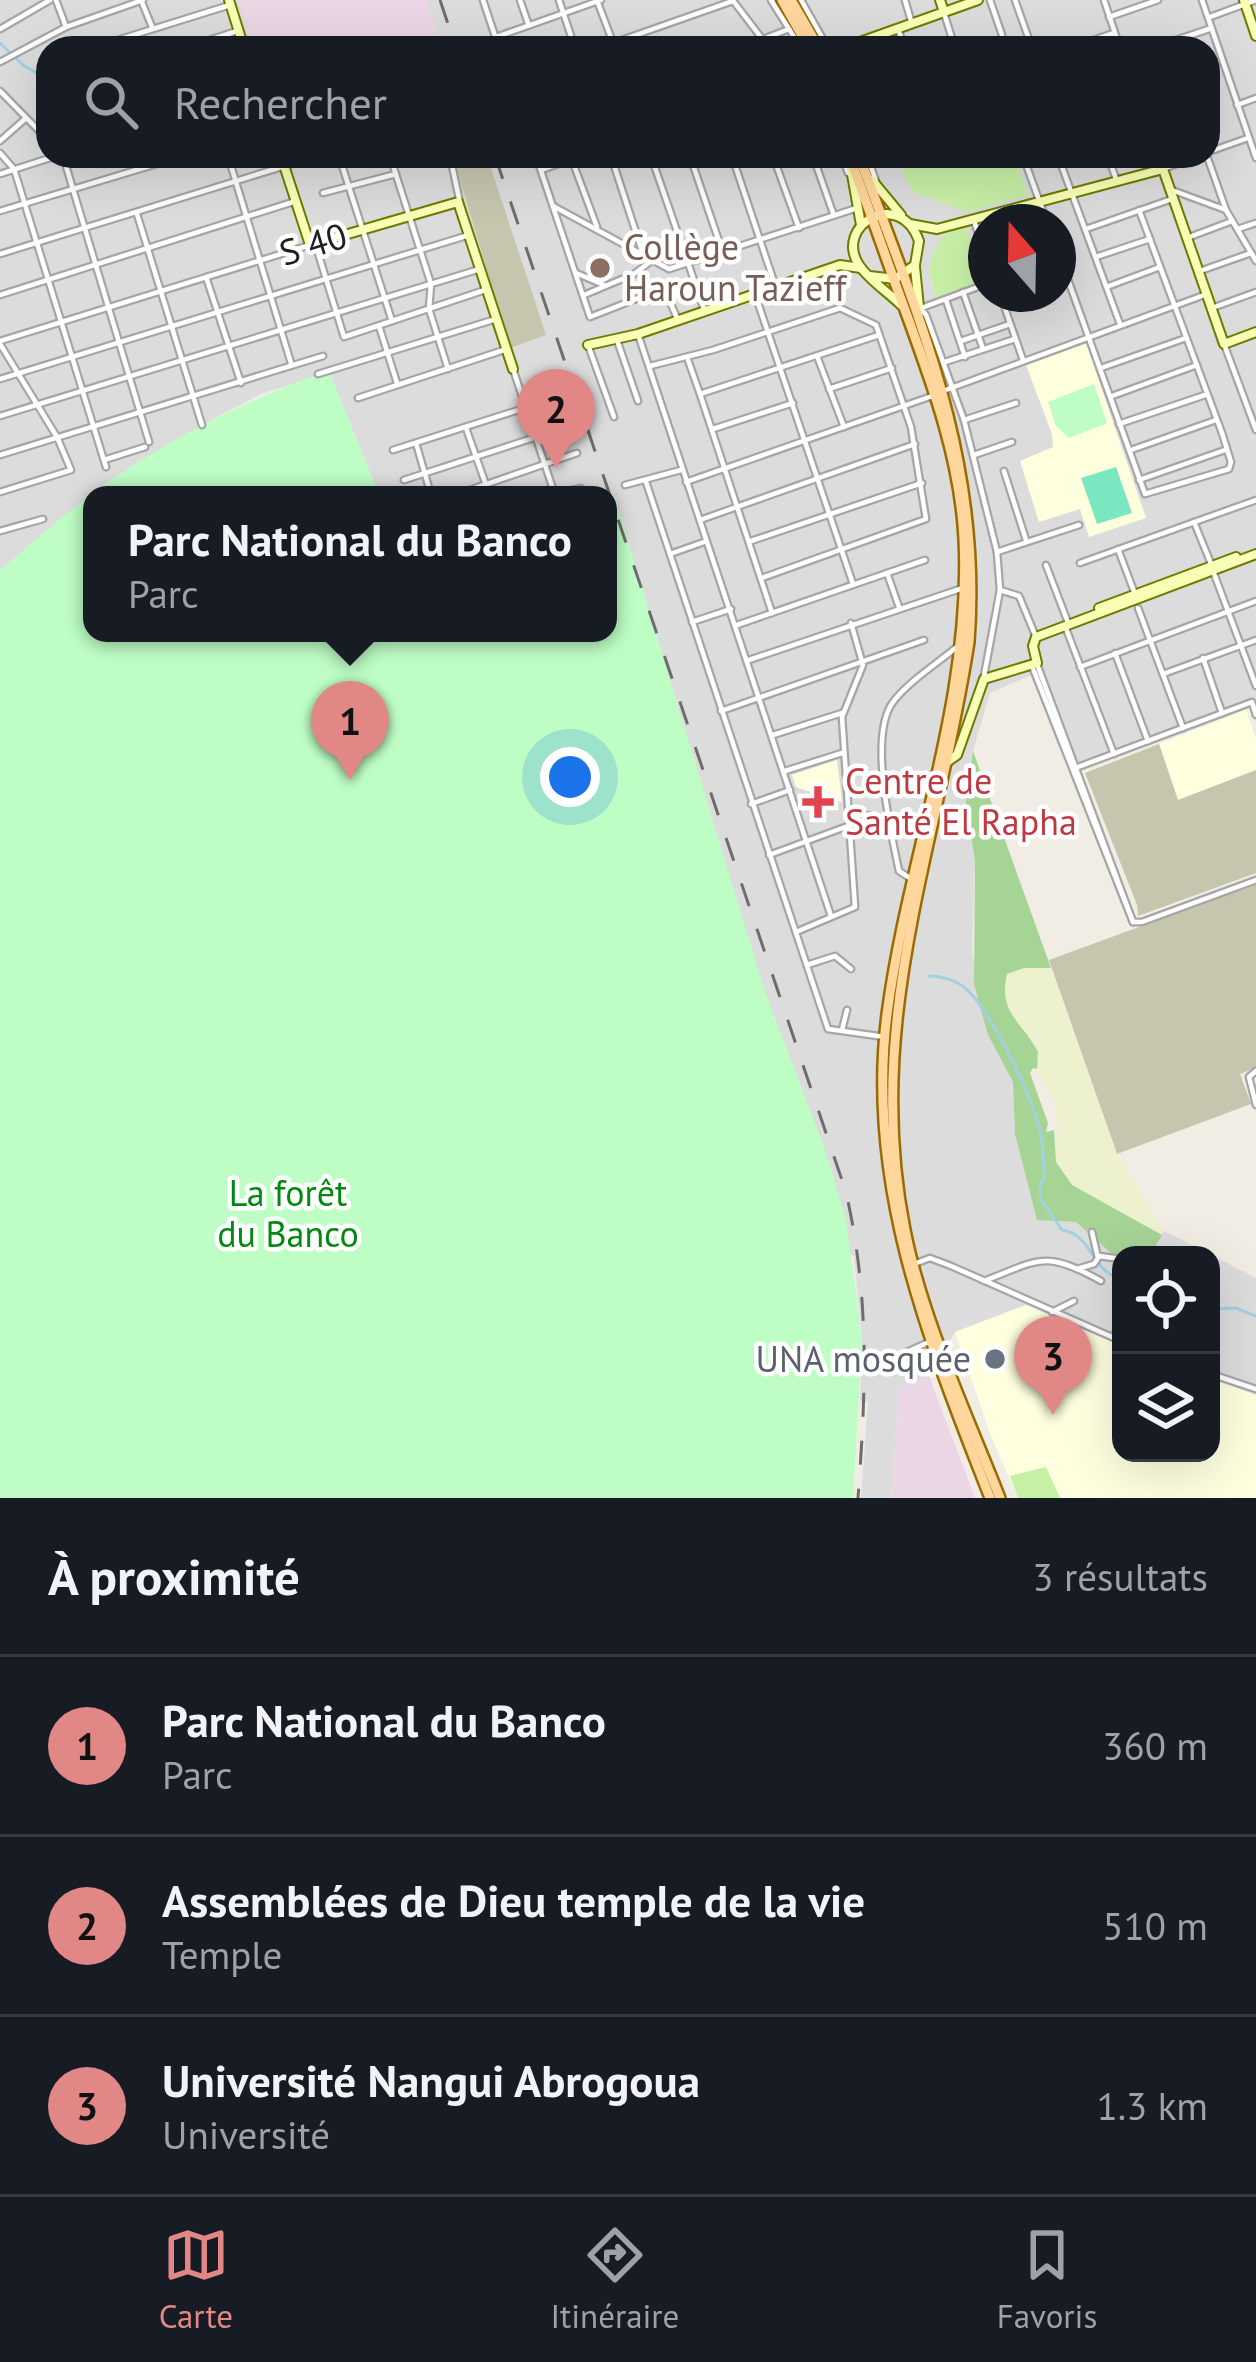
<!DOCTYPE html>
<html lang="fr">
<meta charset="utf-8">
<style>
body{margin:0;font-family:"PT Sans",sans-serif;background:#242831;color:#f1f3f6}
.controls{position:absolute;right:36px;bottom:36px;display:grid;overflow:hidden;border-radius:24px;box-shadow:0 12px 48px #0002}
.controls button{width:108px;height:108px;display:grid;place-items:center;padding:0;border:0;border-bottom:3px solid #363941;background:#171b24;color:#f1f3f6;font:60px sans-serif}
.compass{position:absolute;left:968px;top:204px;width:108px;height:108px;border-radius:50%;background:#171b24;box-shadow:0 12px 48px #0002;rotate:340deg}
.you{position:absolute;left:570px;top:777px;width:42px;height:42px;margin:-30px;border:9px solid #fff;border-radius:50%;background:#1a73e8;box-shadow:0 0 0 18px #1a73e833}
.badge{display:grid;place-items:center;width:78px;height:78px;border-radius:50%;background:#e18887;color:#111;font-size:39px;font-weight:700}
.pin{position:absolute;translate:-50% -99px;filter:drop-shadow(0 3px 6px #0008)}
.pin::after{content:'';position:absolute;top:63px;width:42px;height:36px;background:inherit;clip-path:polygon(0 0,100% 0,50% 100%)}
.popup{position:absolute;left:83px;top:486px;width:534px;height:156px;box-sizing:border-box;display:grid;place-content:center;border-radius:24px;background:#171b24;filter:drop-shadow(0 3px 9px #0005);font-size:39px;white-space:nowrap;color:#9ea1a6}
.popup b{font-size:45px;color:#f1f3f6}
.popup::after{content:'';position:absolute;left:50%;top:100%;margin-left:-24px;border:24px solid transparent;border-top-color:#171b24}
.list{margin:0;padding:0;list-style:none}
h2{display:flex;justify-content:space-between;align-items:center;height:156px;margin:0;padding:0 48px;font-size:51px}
h2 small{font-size:39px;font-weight:400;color:#9ea1a6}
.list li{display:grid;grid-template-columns:78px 1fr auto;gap:36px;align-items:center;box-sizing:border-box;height:180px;padding:0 48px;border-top:3px solid #363941}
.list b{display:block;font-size:45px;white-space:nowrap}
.list p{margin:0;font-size:39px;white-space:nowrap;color:#9ea1a6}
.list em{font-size:39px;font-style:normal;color:#9ea1a6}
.icon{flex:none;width:66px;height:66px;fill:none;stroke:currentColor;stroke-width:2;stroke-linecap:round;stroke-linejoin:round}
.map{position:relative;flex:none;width:1256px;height:1498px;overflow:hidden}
.search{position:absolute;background:#171b24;box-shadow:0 12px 48px #0002;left:36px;right:36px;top:36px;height:132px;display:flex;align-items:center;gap:30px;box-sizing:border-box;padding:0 42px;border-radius:36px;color:#9ea1a6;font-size:45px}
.sheet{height:696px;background:#171b24}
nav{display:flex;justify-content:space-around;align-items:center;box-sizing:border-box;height:168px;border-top:3px solid #363941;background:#171b24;font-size:33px;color:#9ea1a6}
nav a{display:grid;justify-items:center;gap:6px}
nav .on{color:#e18887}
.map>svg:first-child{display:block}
.residential{fill:#dddcdc;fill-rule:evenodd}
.industrial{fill:#ebd6e6}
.education{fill:#feffdf}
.construction{fill:#c6c6af}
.farmland{fill:#eef1ce}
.grass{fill:#c8efa6}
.forest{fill:#a6d495}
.park{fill:#befec5}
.pitch{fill:#7be7c0}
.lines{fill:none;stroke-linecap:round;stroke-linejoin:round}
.stream{stroke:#a1d2e2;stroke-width:3}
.street-casing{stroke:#a6a6a6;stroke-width:9}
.secondary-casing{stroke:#6c7c00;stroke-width:12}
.primary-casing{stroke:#9a6b00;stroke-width:14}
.street{stroke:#fff;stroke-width:4.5}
.secondary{stroke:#f9ffb4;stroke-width:8}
.primary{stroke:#ffd69b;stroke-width:9}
.rail{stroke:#6d6d6d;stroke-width:3;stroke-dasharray:24 24;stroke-linecap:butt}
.education-dot{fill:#8d6e63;stroke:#fff;stroke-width:4.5}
.health-dot{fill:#e0444e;stroke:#fff;stroke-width:4.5}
.worship-dot{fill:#6b7280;stroke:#fff;stroke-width:4.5}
.labels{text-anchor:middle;stroke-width:9;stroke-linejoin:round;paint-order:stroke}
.street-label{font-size:36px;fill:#1f1f1f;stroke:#fff}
.education-label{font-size:36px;fill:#785e54;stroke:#fff;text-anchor:start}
.health-label{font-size:36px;fill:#be3a42;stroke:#fff;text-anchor:start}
.park-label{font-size:36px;fill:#018910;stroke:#fff}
.worship-label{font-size:36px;fill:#5b616d;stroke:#fff;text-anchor:end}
</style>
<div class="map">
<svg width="1256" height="1498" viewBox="0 0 1256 1498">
<rect width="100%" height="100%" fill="#f1ede4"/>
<!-- residential -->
<g class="residential">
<path d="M0 0H1256V702L1245 701 1071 767 1038 672 990 693 973 751 966 802 975 862 972 951 988 1035 1013 1082 1015 1134 1037 1219 1076 1222 1121 1262V1346L1026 1305 955 1332 929 1376 899 1390 891 1498H861L868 1402 860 1401 862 1338 854 1257 0 587 743 983 614 495H379L329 372 261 394 213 419 107 483 0 570ZM48 48H1208V156H48ZM986 222H1058V294H986Z"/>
<polygon points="1164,1231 1239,1269 1256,1278 1256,1395 1211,1379 1211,1255 1150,1255"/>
</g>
<!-- industrial -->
<g class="industrial">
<polygon points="238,0 426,0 442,48 254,48"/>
<polygon points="929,1376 975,1498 891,1498 899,1389"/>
</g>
<!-- education -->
<g class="education">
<polygon points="1086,343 1146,518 1089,537 1080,509 1039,522 1020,461 1053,447 1052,434 1026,365"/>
<polygon points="557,373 569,407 536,418 525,384"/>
<polygon points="1246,710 1256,739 1256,770 1178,800 1159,744"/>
<polygon points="837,760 842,802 796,787 792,775"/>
<polygon points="1026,1305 1121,1346 1121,1453 1211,1453 1211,1379 1256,1395 1256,1498 1018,1498 991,1436 955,1332"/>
</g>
<!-- construction -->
<g class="construction">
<polygon points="453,156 487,156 546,335 510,348"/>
<polygon points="1159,744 1178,800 1256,770 1256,873 1138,916 1137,905 1085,773"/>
<polygon points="1256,884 1256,1068 1240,1074 1251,1104 1117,1154 1049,960"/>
</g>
<!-- farmland -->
<polygon class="farmland" points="1024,968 1051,968 1117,1154 1164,1231 1162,1235 1072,1185 1056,1162 1054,1130 1059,1123 1054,1102 1037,1069 1040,1061 1016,1024 1003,995 1007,974"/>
<!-- grass -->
<g class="grass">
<polygon points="895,156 1013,156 1029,195 966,212 913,192"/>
<path d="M966 227 986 280 936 297C927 266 927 262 944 234Z"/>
<polygon points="1046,1467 1060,1498 1018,1498 1010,1476"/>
</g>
<!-- forest -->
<path class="forest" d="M973 751 1051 968H1024L1007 974C998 1014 1022 1021 1038 1052L1037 1069 1033 1068 1030 1073 1048 1123 1046 1132 1054 1130 1056 1162 1072 1185 1162 1235 1150 1255H1121V1262L1076 1222 1037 1220 1015 1134 1013 1082 988 1035 974 984 975 862 966 802Z"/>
<!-- park -->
<g class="park">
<path d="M329 371 379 495H92V633H608V497L614 495 764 989 825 1150 846 1220 862 1338 853 1498H0V570C35 541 70 509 107 483 176 435 250 398 329 371Z"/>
<polygon points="1094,384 1107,423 1069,438 1056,426 1048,402"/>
</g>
<!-- pitch -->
<polygon class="pitch" points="1116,467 1132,513 1097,524 1081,478"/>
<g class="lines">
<!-- stream -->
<g class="stream">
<polyline points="0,43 24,66 48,79"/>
<path d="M929 976C942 976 953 979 964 987 990 1008 1032 1097 1040 1130 1044 1146 1042 1162 1045 1178L1040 1184 1041 1200 1062 1230C1094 1235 1089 1270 1121 1279"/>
<polyline points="1211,1309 1236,1308 1256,1316"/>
</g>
<!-- street casing -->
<g class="street-casing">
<g id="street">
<polyline points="56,0 66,27"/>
<polyline points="141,0 152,27"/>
<polyline points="483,0 499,48"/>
<polyline points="520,0 528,23"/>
<polyline points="559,0 575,48"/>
<polyline points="771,0 801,48"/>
<polyline points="801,0 828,48"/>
<polyline points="905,0 912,24"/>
<polyline points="990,0 1002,35"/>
<polyline points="1015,0 1032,48"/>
<polyline points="1104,0 1120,48"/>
<polyline points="1202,0 1256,158"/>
<polyline points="734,2 763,40"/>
<polyline points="598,3 615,48"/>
<polyline points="944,13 955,48"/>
<polyline points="1109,17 1158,0"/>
<polyline points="1210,17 1256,0"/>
<polyline points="0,29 50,0"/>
<polyline points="898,29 905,48"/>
<polyline points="496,37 601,0"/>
<polyline points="613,43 733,1"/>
<polyline points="92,48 230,5"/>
<polyline points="185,48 237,31"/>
<polyline points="555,48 572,42"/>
<polyline points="740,48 789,29"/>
<polyline points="1070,48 1114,33"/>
<polyline points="1152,48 1209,29"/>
<polyline points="0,62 66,27 143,0"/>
<polyline points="0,91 48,140"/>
<polyline points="1237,105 1256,98"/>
<polyline points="0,141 25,119"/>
<polyline points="1208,152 1248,138"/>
<polyline points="0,153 14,169 106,467"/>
<polyline points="63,156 149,442"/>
<polyline points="228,156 291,363"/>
<polyline points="339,156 392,321"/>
<polyline points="390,156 431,284 429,309 448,369"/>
<polyline points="450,156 460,203"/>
<polyline points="536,156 590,317 664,288 677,318"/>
<polyline points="611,156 644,257"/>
<polyline points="651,156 705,312"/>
<polyline points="690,156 723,253"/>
<polyline points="732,156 776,288"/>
<polyline points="773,156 799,228"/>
<polyline points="813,156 833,213"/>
<polyline points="842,156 848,173"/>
<polyline points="867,156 876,181"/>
<polyline points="1023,156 1047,222"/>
<polyline points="1058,156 1120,324"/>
<polyline points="1108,156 1116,179"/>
<polyline points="1158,156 1163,169 1198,156"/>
<polyline points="1207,156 1226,210 1256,261"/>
<polyline points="572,160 597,227"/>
<polyline points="541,170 581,156"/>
<polyline points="0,174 56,156"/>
<polyline points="1169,189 1226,210"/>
<polyline points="323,193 396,174"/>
<polyline points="553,206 669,269 857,208"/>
<polyline points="0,211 183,156"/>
<polyline points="137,214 202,425"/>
<polyline points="973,218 986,257"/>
<polyline points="1086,229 1172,199"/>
<polyline points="1238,229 1256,223"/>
<polyline points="1187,238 1232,221"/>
<polyline points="315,243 344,337 485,290"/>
<polyline points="1058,252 1145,494 1229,469 1231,462 1222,433 1139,210"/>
<polyline points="0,254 317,156"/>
<polyline points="1096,257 1150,239"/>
<polyline points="1200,271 1251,253"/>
<polyline points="576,273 604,285"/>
<polyline points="206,277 241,383"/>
<polyline points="1109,286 1160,267"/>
<polyline points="963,292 983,349"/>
<polyline points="755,294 853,584"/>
<polyline points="1000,294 1023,360"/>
<polyline points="0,295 296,201"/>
<polyline points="584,295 634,274 650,262"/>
<polyline points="946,300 965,357"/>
<polyline points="919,307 926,315 964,420 997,552 1000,590 984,676"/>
<polyline points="924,307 986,284"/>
<polyline points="1212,308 1256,292"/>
<polyline points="379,326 397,383"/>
<polyline points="638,334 831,916"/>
<polyline points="617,340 638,401"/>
<polyline points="0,341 310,245"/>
<polyline points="961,341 1010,324"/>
<polyline points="0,344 57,437 71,470 0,492"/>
<polyline points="1224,344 1256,430"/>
<polyline points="588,345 614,417"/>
<polyline points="817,356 844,427"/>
<polyline points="688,360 700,394"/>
<polyline points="945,362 1015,339"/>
<polyline points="650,366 713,350 840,308 876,325 911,427 926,519 762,578"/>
<polyline points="1101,368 1186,338"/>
<polyline points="513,369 555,495"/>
<polyline points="318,374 496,319"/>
<polyline points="0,379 469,235"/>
<polyline points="829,389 892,368"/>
<polyline points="943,391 1207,294"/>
<polyline points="1112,396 1197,365"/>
<polyline points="358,398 507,349"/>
<polyline points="0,416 480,269"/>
<polyline points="964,420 1016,403"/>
<polyline points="1119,424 1205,395"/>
<polyline points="466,428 486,485"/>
<polyline points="713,429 793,403"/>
<polyline points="416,443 431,495"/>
<polyline points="393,450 528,407"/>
<polyline points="1131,450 1216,420"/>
<polyline points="0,455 323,356"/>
<polyline points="974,455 1012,442"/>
<polyline points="104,460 145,447"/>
<polyline points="1004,471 1026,540"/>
<polyline points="404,480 570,426"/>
<polyline points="1139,480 1225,450"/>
<polyline points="646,482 828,1029 885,1037"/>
<polyline points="686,482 935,395"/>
<polyline points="625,485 681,470"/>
<polyline points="555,494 581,488"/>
<polyline points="455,495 577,453"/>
<polyline points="700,520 915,444"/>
<polyline points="1194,522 1212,566"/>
<polyline points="0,531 43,519"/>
<polyline points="751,541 922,483"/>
<polyline points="1118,549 1135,594"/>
<polyline points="997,552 1079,525"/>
<polyline points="670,554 704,542"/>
<polyline points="1080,563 1256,500"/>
<polyline points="1046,565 1067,620"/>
<polyline points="1213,571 1256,686"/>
<polyline points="887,573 899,607"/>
<polyline points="1000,590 1019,596 1036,637"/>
<polyline points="1138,608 1183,728"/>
<polyline points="772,613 700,394 879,335"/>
<polyline points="692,622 731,609"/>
<polyline points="737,625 925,560"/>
<polyline points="1065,626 1114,754"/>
<polyline points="1115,653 1148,741"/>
<polyline points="1203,658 1222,713"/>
<polyline points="749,660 960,589"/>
<polyline points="1037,664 1133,922"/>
<polyline points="1032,666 1133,922"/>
<polyline points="1080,667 1256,601"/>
<polyline points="1163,674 1256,640"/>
<polyline points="721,711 924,640"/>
<polyline points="773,735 842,713"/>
<polyline points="1078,767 1252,702 1256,715"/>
<polyline points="785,771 842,753"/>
<polyline points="751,804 790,790"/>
<polyline points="848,811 888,820"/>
<polyline points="769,855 848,826"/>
<path d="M913 880 899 871C891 832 868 736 893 702 909 681 938 663 958 646"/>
<polyline points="1133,922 1142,922 1256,880"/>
<polyline points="796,932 855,907 842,717 863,665 851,623"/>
<polyline points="807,965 835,956 851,969"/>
<polyline points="842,1030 847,1010"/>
<polyline points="1256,1071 1249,1077 1256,1105"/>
<polyline points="1099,1256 1121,1259"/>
<polyline points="914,1264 930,1258 951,1266 1121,1341"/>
<polyline points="1077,1269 1094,1264 1098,1258 1092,1232"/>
<path d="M984 1281C1039 1260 1044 1249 1101 1281"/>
<polyline points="1052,1312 1074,1301"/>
<polyline points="1113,1337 1121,1322"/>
<polyline points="898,1356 931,1341"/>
<polyline points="1211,1374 1256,1389"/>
</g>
</g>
<!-- secondary casing -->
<g class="secondary-casing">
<g id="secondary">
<polyline points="229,0 244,48"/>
<polyline points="940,0 944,12"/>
<polyline points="1244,0 1256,36"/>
<polyline points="843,48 978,0"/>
<polyline points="281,156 310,245 458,202 513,369"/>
<polyline points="851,169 861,225"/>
<polyline points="872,180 901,215"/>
<polyline points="910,224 937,229 1163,169 1224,344 1256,332"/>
<polyline points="915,267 919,307"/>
<path d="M870 276 895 279 915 265 919 241C900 187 833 225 859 265 869 280 888 292 901 305"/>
<polyline points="588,345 638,334 840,265 861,268"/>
<polyline points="1099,608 1236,557"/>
<polyline points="947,762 957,755 984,679 1037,663 1033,646 1036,637 1256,554"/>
</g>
</g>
<!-- primary casing -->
<g class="primary-casing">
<g id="primary">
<polyline points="782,0 809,48"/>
<polyline points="791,0 819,48"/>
<path d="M849 156C869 207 886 259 905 310 932 384 960 459 964 539 972 701 908 855 887 1014 865 1185 929 1342 990 1498"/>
<path d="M859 156C920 320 983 463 969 642 938 845 863 1021 905 1230 922 1317 967 1414 1000 1498"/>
</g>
</g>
<!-- street -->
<use href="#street" class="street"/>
<!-- secondary -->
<use href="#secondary" class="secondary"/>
<!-- primary -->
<use href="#primary" class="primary"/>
<!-- rail -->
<g class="rail">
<polyline points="440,0 456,48"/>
<path d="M495 156 846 1192C870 1299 866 1390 858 1498"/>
</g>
</g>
<!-- markers -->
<circle class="education-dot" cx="600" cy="268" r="12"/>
<path class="health-dot" d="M812 784h12v12h12v12h-12v12h-12v-12h-12v-12h12z"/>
<circle class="worship-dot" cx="995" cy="1359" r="12"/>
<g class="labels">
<!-- street labels -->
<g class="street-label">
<text transform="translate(313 244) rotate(-17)" y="13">S 40</text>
</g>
<!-- education labels -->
<g class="education-label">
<text x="624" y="260">Collège<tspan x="624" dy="41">Haroun Tazieff</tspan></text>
</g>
<!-- health labels -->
<g class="health-label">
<text x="845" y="794">Centre de<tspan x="845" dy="41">Santé El Rapha</tspan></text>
</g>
<!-- park labels -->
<g class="park-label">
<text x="288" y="1206">La forêt<tspan x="288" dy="41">du Banco</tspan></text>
</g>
<!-- worship labels -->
<g class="worship-label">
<text x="971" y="1372">UNA mosquée</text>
</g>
</g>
</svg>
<div class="controls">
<button><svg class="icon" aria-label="locate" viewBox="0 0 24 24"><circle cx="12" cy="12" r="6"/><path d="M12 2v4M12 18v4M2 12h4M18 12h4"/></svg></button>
<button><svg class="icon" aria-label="layers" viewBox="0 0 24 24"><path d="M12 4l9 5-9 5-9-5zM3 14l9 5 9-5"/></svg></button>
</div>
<svg class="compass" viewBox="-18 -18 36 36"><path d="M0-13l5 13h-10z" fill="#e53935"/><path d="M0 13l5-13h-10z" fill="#9ea1a6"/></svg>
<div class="you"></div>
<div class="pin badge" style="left:350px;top:780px">1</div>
<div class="popup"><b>Parc National du Banco</b>Parc</div>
<div class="pin badge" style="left:556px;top:468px">2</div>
<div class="pin badge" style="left:1053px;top:1415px">3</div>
<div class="search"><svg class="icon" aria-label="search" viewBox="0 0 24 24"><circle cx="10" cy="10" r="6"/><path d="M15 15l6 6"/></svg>Rechercher</div>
</div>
<section class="sheet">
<h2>À proximité<small>3 résultats</small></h2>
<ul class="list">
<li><span class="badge">1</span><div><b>Parc National du Banco</b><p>Parc</p></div><em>360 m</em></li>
<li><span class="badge">2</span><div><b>Assemblées de Dieu temple de la vie</b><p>Temple</p></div><em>510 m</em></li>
<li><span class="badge">3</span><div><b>Université Nangui Abrogoua</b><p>Université</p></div><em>1.3 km</em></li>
</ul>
</section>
<nav>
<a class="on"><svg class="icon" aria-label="map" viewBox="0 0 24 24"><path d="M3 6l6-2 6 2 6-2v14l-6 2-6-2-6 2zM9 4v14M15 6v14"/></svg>Carte</a>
<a><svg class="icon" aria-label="directions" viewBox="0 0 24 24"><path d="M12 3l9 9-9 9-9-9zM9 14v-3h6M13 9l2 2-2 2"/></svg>Itinéraire</a>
<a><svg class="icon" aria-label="saved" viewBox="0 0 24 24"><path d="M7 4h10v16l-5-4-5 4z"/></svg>Favoris</a>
</nav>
